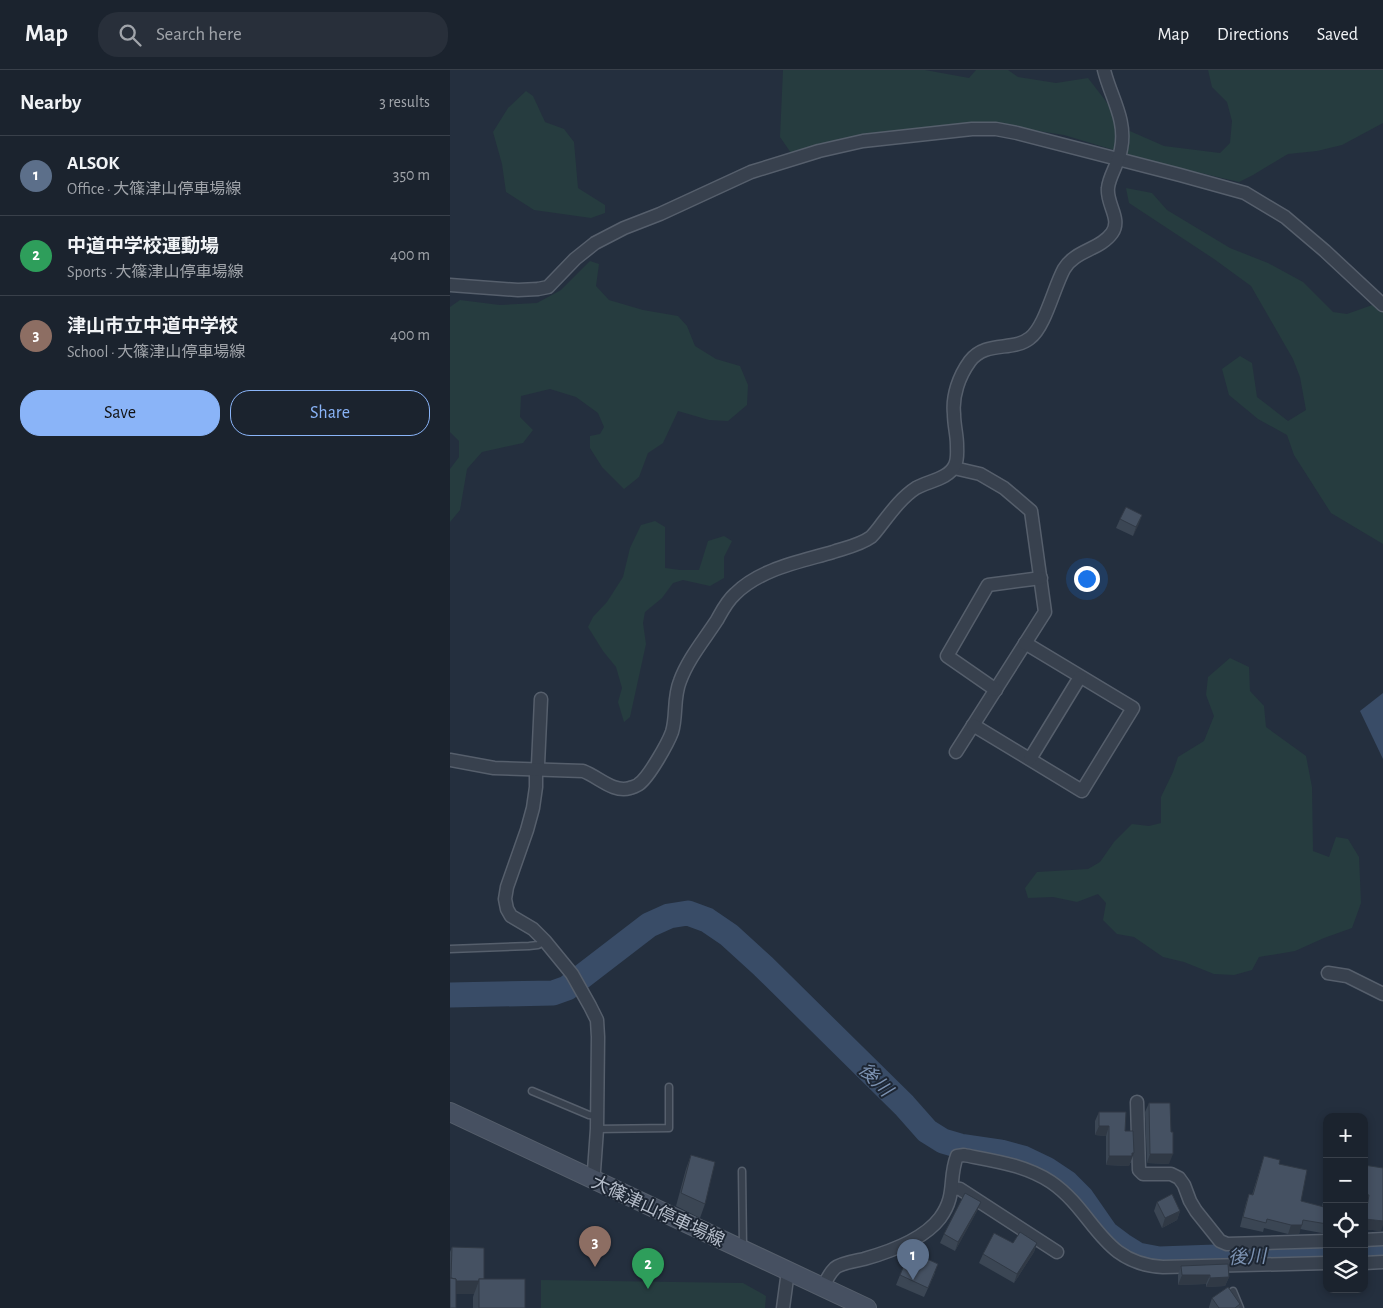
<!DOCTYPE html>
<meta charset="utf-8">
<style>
body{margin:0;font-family:"Alegreya Sans","Noto Sans JP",sans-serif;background:#282f3a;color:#f1f3f6}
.controls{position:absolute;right:15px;bottom:15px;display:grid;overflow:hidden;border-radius:10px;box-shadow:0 2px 8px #0003}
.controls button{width:45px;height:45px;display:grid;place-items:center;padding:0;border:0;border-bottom:1px solid #39404a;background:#1b232e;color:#f1f3f6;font:25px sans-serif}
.you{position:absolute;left:636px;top:508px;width:18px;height:18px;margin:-12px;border:4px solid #fff;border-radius:50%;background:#1a73e8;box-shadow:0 0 0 8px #1a73e833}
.badge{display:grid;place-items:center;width:32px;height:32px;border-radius:50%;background:#8ab4f8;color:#fff;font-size:16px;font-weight:700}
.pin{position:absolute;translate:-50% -41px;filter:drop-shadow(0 1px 2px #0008)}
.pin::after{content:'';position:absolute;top:26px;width:18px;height:15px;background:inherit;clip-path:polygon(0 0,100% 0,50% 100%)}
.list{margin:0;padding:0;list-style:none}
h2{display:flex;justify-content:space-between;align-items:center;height:65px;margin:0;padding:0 20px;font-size:21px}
h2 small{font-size:16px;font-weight:400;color:#a0a4aa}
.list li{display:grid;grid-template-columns:32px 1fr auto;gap:15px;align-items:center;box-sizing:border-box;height:80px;padding:0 20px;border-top:1px solid #39404a}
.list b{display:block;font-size:19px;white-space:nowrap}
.list p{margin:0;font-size:16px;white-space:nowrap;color:#a0a4aa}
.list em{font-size:16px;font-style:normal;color:#a0a4aa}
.actions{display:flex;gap:10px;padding:15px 20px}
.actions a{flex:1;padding:11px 0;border:1px solid #8ab4f8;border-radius:20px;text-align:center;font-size:18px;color:#8ab4f8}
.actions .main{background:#8ab4f8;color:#111}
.icon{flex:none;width:28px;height:28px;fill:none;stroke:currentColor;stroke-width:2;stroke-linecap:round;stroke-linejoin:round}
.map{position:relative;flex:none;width:933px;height:1238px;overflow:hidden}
header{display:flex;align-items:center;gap:30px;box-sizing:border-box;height:70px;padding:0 25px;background:#1b232e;border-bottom:1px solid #39404a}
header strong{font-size:24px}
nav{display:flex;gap:28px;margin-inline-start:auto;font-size:18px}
.search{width:350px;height:45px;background:#282f3a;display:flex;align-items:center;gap:12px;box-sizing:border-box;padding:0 18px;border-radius:20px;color:#a0a4aa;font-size:19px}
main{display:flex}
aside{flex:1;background:#1b232e}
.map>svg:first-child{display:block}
.green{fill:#263c3f}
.water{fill:#394c67}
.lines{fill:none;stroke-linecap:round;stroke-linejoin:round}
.river{stroke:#394c67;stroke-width:25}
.lane-casing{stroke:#565f6c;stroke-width:9}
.street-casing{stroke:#565f6c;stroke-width:15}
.secondary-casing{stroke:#565f6c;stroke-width:20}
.lane{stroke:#38414e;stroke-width:6}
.street{stroke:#38414e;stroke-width:12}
.secondary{stroke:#465061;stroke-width:18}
.wall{fill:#3b4654}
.shaded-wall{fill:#303945}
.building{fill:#455162;stroke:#303945}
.labels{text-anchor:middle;stroke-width:4;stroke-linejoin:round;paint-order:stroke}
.street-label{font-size:18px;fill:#b4bcc9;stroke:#1d2633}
.water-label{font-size:19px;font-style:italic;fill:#7c92b1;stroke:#1d2633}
</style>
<header>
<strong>Map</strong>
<div class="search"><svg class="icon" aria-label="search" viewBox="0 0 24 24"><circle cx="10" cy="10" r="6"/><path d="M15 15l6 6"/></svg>Search here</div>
<nav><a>Map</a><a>Directions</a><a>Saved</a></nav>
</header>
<main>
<aside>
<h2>Nearby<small>3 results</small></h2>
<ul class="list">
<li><span class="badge" style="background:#5c6f8a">1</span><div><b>ALSOK</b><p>Office · 大篠津山停車場線</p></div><em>350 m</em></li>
<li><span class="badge" style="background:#2e9e5b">2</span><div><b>中道中学校運動場</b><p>Sports · 大篠津山停車場線</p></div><em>400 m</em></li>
<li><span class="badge" style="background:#8d6e63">3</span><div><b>津山市立中道中学校</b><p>School · 大篠津山停車場線</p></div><em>400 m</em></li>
</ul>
<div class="actions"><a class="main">Save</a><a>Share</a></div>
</aside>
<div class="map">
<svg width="933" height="1238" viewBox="0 0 933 1238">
<rect width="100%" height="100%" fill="#242f3e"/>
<!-- green -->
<g class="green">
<polygon points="333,0 475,0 519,8 526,0 558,0 568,7 606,13 638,8 655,30 673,58 714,76 770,83 780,73 782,51 777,32 762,17 758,0 933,0 933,53 892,75 867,81 838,84 803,105 789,112 707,93 614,65 563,57 520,53 399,69 341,83 330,67"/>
<polygon points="76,21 83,26 95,52 114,59 124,72 128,118 155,135 155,143 141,148 84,140 56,122 52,94 43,62 58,38"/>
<polygon points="676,118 702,123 717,140 780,178 818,193 853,212 883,242 897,244 925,234 933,234 933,474 881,443 844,385 837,365 808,349 779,325 772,299 790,286 802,293 807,327 838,351 856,340 850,307 843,289 801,216 764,189 679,133"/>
<polygon points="140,191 149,194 146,216 159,230 193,240 228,246 237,256 245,276 266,289 290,296 298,315 297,335 278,351 259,350 228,341 213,373 198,383 189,407 174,419 152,397 140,378 140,366 150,364 154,357 148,343 126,327 100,319 71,326 70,347 83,360 73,373 32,382 17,399 10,440 0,452 0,399 9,387 9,371 0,362 0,237 10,230 50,235 87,233 111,220"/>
<polygon points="205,451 215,457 215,498 230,500 249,500 258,471 274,466 282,471 274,487 274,508 260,516 233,510 223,513 212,528 195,542 193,553 196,574 180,647 174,652 168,632 172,618 166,597 153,581 138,557 143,547 157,532 173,507 180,478 191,455"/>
<polygon points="780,588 799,597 800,621 814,636 816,657 856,686 862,717 863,781 879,787 886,767 898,769 909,787 911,833 902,858 874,868 845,881 809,887 802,900 784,905 764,904 734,892 713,887 684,867 667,864 653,850 656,833 648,824 627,832 603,827 578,828 575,818 587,802 638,799 650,792 664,772 682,754 699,756 711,753 711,727 723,702 728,687 754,671 764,646 756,625 758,607"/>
<polygon points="91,1210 293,1213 316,1226 315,1238 91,1238"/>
</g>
<!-- water -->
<polygon class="water" points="933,623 933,689 910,641"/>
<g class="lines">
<!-- river -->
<g class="river">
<polyline points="0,925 103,923 117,918 199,855 219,846 238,843 257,850 279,865 313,896 454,1035 477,1061 493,1071 510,1076 551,1082 573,1088 596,1099 617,1113 631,1127 656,1163 672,1175 688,1185 709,1189 877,1183"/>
<polyline points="914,1183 933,1183"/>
</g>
<!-- lane casing -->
<g class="lane-casing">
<g id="lane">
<polyline points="0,879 79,876 88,875 95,871"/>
<polyline points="82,1021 139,1045 148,1046"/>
<polyline points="147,1059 219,1058 219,1017"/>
<polyline points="292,1101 293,1177"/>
<polyline points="783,1221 790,1238"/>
</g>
</g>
<!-- street casing -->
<g class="street-casing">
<g id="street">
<polyline points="0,215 68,220 88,219 98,217 125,189 145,173 174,158 210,144 301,102 369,81 413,71 522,59 546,59 567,63 730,105 795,123 835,147 875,181 933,235"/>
<polyline points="504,398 530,404 554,418 581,441 595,542 506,682"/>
<polyline points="546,620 497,586 538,515 591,508"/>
<polyline points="91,629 88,695 86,700 86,717 83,738 77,760 57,817 55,829 57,839 61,846 83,859 95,871 122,904 140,936 147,950 148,967 147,1059 144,1101 142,1109"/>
<polyline points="523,655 632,721 683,638 575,573"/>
<polyline points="580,689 630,607"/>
<path d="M0 690 44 698 133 701C149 707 163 723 180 718 183 717 187 716 189 714 199 707 218 673 222 662 227 646 223 628 230 611 238 589 254 570 267 550 272 541 277 531 285 524 310 499 349 492 383 482 395 478 410 475 421 467 424 464 428 459 431 455 441 442 452 427 466 418 478 411 499 409 505 395 508 389 507 382 507 375 507 365 504 355 504 344 502 326 509 306 520 291 536 270 563 282 580 268 595 257 604 217 614 199 625 180 650 180 662 163 672 149 656 134 658 118 659 106 669 93 671 79 677 50 661 28 654 0"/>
<polyline points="878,903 897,906 933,924"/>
<polyline points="687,1032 689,1100 693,1104 721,1104 729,1108 734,1115 740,1131 746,1141 770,1171 777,1174 877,1171"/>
<polyline points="502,1118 510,1119 607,1182"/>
<polyline points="914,1170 933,1169"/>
<polyline points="914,1193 933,1192"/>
<path d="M373 1218C376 1210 379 1204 385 1198 391 1193 405 1191 414 1189 439 1182 474 1169 490 1148 507 1125 498 1109 507 1086L514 1085C545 1091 575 1095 601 1112 645 1142 651 1194 713 1197L877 1193"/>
<polyline points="333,1238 338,1201"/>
</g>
</g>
<!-- secondary casing -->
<g class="secondary-casing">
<polyline id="secondary" points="0,1042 417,1238"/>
</g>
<!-- lane -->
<use href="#lane" class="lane"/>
<!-- street -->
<use href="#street" class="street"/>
<!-- secondary -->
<use href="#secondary" class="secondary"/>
</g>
<!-- wall -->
<g class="wall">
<polygon points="692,445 683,466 666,458 670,449"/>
<polygon points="699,1033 721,1062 719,1094 697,1093 695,1042"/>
<polygon points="649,1042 675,1061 681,1093 680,1093 679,1096 656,1095 656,1066 645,1065 645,1051"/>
<polygon points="241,1085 255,1134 250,1148 226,1136 236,1099"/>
<polygon points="814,1086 829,1094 851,1131 872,1137 874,1127 877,1120 877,1164 850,1159 849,1164 838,1164 814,1158 813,1162 790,1157 796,1133 799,1124 802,1125"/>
<polygon points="914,1095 931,1161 914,1159 914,1143 915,1134 914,1134"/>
<polygon points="531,1132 527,1141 505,1181 490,1173 494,1164"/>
<polygon points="707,1132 730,1141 727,1150 712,1158 704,1141"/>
<polygon points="587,1173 584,1182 564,1213 529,1193 533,1184"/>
<polygon points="2,1177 34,1209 75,1238 23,1238 23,1227 24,1224 6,1224 0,1238 0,1182"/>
<polygon points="731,1196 779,1207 775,1216 756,1217 756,1214 728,1215 728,1205"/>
<polygon points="485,1203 474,1227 446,1215 450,1205"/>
<polygon points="762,1228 790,1234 789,1238 759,1238 759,1237"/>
</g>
<!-- shaded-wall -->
<g class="shaded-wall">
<polygon points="692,445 689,454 683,466 686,457"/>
<polygon points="649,1056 659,1056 656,1066 645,1065"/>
<polygon points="684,1083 679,1096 656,1095 659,1086"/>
<polygon points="700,1084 723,1084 719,1094 697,1093"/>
<polygon points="531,1132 527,1141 505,1181 508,1172"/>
<polygon points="730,1141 727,1150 712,1158 715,1148"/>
<polygon points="915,1149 933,1151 933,1155 931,1161 914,1159 914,1152"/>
<polygon points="841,1155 852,1155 849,1164 838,1164"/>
<polygon points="587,1173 584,1182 564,1213 567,1204"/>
<polygon points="732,1205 760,1205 756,1214 728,1215"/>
<polygon points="779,1207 775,1216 756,1217 760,1208"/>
<polygon points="1,1211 29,1211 24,1224 0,1224"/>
</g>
<!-- building -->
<g class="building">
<polygon points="676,437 692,445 686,457 670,449"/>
<polygon points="699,1033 720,1033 721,1062 723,1062 723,1084 700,1084"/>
<polygon points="649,1042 676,1042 675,1061 683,1061 684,1083 682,1083 682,1086 659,1086 659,1056 649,1056"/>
<polygon points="241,1085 265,1092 255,1134 231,1123"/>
<polygon points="814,1086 830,1090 829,1094 857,1100 851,1131 874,1137 877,1122 877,1154 853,1150 852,1155 841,1155 817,1149 816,1153 793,1147 799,1124 803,1125"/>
<polygon points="914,1095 933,1098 933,1151 915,1149 919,1125 914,1124"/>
<polygon points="515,1123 531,1132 508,1172 494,1164"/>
<polygon points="722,1124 730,1141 715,1148 707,1132"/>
<polygon points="570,1162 587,1173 567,1204 533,1184 544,1163 563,1173"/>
<polygon points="2,1177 34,1178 34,1209 29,1209 29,1211 6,1211 6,1209 1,1208"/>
<polygon points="460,1181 488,1194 478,1218 450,1205"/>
<polygon points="778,1194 779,1207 760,1208 760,1205 732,1205 731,1196"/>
<polygon points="0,1208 6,1209 6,1238 0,1238"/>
<rect x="29" y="1209" width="46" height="29"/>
<polygon points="778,1217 790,1234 785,1238 769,1238 762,1228"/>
</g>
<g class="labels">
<!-- street labels -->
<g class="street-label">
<text transform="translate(208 1141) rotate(25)" y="6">大篠津山停車場線</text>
</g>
<!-- water labels -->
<g class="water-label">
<text transform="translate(426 1009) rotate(45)" y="7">後川</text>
<text transform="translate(797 1186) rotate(-2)" y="7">後川</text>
</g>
</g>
</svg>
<div class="controls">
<button>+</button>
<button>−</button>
<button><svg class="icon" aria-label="locate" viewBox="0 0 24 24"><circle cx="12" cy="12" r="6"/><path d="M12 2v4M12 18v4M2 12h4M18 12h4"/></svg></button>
<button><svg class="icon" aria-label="layers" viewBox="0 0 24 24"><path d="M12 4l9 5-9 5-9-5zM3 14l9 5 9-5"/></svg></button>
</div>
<div class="you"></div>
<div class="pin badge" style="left:463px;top:1210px;background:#5c6f8a">1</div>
<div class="pin badge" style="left:198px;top:1219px;background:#2e9e5b">2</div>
<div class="pin badge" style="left:145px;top:1197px;background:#8d6e63">3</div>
</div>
</main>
